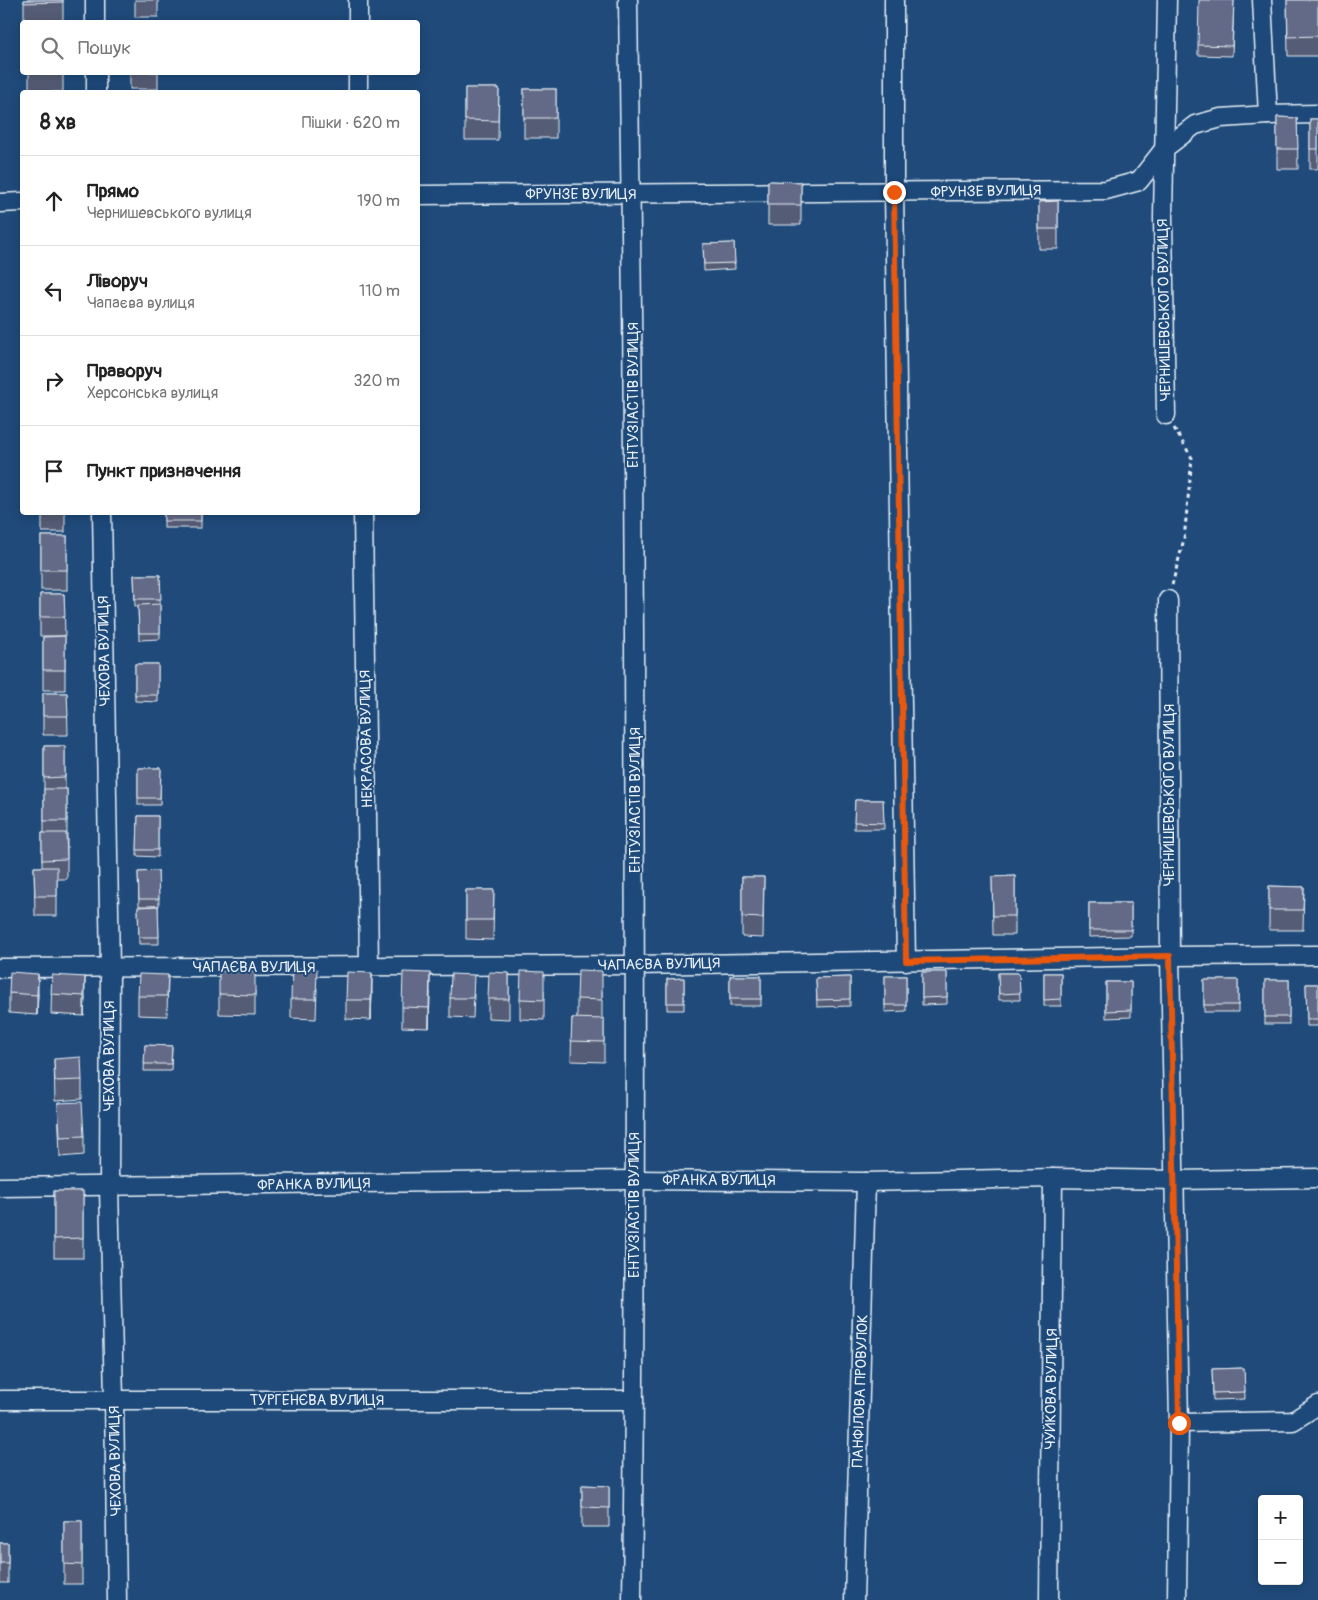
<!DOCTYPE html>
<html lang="uk">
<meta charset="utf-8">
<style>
body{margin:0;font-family:Pangolin,sans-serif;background:#f2f2f2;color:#222}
.controls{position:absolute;right:15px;bottom:15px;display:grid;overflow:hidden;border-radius:5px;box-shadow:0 2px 12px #0003}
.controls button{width:45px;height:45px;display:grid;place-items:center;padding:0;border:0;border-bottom:1px solid #e0e0e0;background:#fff;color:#222;font:25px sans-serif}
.stop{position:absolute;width:15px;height:15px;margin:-11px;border:4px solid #ea580c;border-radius:50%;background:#fff}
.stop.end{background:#ea580c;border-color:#fff;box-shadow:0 1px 5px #0008}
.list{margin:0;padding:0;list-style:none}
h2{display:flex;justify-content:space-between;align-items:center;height:65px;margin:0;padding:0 20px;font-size:21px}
h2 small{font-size:16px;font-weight:400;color:#767676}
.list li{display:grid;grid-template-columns:32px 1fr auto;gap:15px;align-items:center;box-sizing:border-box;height:90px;padding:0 20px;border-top:1px solid #e0e0e0}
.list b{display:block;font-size:19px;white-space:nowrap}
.list p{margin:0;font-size:16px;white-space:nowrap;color:#767676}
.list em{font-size:16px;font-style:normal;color:#767676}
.icon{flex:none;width:28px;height:28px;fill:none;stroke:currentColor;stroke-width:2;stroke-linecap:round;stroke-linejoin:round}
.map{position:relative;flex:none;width:1318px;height:1600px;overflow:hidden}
.search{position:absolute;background:#fff;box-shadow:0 2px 12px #0003;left:20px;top:20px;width:400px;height:55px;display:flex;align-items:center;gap:12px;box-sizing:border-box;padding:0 18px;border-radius:5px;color:#767676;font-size:19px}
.panel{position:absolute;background:#fff;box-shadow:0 2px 12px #0003;left:20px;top:90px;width:400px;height:425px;border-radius:5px}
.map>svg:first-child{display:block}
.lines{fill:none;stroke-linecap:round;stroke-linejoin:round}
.minor-casing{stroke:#e8f1f8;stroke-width:21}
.path{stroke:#e8f1f8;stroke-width:3;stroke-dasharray:4 4;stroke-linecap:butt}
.minor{stroke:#1f4a7a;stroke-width:18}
.wall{fill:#555c74;stroke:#e8f1f8}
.shaded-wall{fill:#454b5e;stroke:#e8f1f8}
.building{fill:#636b87;stroke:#e8f1f8}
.route{stroke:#ea580c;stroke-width:6}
.labels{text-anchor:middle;stroke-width:4;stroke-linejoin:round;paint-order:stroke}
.street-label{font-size:15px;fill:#e8f1f8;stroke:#1f4a7a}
</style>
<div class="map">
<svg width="1318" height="1600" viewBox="0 0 1318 1600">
<rect width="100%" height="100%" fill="#1f4a7a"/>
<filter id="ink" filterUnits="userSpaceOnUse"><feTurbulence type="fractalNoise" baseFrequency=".02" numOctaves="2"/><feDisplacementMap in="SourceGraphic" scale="10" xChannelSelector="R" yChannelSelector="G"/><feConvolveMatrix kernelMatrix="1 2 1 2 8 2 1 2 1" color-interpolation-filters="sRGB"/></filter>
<g filter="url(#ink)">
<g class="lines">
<!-- minor casing -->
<g class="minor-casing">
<g id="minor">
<polyline points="95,0 95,22"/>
<polyline points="358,0 358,22"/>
<path d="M628 0C632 212 633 423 634 635 635 957 636 1278 632 1600"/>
<polyline points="894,0 894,192 906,961"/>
<polyline points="1262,0 1268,115"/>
<polyline points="96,72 96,92"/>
<polyline points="358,72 358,92"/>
<polyline points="418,195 1106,190 1139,181 1164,149 1195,125 1221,118 1268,115 1318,114"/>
<polyline points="0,203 22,202"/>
<polyline points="1166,415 1163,217 1167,0"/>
<polyline points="102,512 110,968 109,1187 114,1399 117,1600"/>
<polyline points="363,512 369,966"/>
<polyline points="1168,600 1170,956 1179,1423 1177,1600"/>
<polyline points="0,968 636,965 1170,956 1318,955"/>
<polyline points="0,1187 634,1180 866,1182 1053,1178 1175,1180 1318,1178"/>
<polyline points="0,1400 634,1400"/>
<polyline points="1179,1423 1293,1421 1318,1405"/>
<polyline points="854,1600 866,1182"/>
<polyline points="1049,1600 1053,1178"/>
</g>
</g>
<!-- path -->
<polyline class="path" points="1172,585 1184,539 1192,458 1174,428"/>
<!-- minor -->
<use href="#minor" class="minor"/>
</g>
<!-- wall -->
<g class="wall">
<rect x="24" y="0" width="39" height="22"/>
<rect x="135" y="0" width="23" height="17"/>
<polygon points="1234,0 1232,56 1198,55 1198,45"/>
<polygon points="1287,0 1318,0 1318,56 1288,56"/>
<rect x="29" y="72" width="34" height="20"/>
<rect x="130" y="72" width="28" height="17"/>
<polygon points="465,88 499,88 498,140 465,140"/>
<rect x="524" y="89" width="32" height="49"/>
<polygon points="1277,117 1297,118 1298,169 1277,169"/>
<rect x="1310" y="119" width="8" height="50"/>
<polygon points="768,181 801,182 801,225 768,225"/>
<polygon points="1058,201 1058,249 1039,249 1039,202"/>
<polygon points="734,243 735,269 704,271 703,244"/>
<rect x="42" y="512" width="23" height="20"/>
<rect x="164" y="512" width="37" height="16"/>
<rect x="41" y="536" width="26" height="54"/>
<polygon points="134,575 160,575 160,639 139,640 138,606 135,606"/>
<polygon points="40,594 64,594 65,636 40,636"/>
<polygon points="65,636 65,690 43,690 43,637"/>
<polygon points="135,664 158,664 158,702 135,701"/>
<polygon points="43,693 67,693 68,735 43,735"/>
<polygon points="44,746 65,746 65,789 67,789 67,879 57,879 57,916 35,916 34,867 42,867 42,833 44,833"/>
<polygon points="138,768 161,768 160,805 138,805"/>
<polygon points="855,800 883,800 884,829 854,829"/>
<polygon points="138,816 158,816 158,857 137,856"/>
<polygon points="158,871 159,906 139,906 138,872"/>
<polygon points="1015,876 1015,935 993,935 992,877"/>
<polygon points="742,877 764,877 763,938 742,937"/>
<polygon points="1269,886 1304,887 1303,930 1269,930"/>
<polygon points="466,890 494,890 493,940 466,939"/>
<polygon points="1089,903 1131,903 1131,936 1089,937"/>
<polygon points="158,906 159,944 139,944 138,907"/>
<polygon points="922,972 947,972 947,1004 922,1005"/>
<polygon points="509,973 509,1019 488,1018 488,999"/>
<polygon points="998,973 1019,973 1020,1000 999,1000"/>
<rect x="1044" y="973" width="17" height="33"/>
<polygon points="52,975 85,997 84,1016 51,1014"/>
<polygon points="168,975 167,1016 138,1015 138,996"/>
<rect x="730" y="976" width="31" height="30"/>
<polygon points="885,976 906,976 906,1011 885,1012"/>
<polygon points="850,977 850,1006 817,1007 816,978"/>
<polygon points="684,978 684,1010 667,1010 667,979"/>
<rect x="1204" y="980" width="34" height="32"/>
<rect x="1265" y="980" width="24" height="44"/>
<polygon points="1106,982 1131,982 1131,1017 1106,1018"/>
<polygon points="1306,984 1318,984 1318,1026 1307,1026"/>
<polygon points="317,988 316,1019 291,1018 291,999"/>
<polygon points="255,991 255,1015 219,1014 219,994"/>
<polygon points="544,991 544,1020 520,1019 520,999"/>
<polygon points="602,991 602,1019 604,1019 604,1062 571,1061 572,1018 577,1018 577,999"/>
<polygon points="372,992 371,1020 346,1019 346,1000"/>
<polygon points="430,992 429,1028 402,1027 402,1007"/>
<polygon points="9,993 38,993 37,1015 9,1013"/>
<polygon points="474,994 473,1018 450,1017 450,998"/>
<polygon points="145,1045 172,1046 171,1071 144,1071"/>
<polygon points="54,1059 82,1080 82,1099 55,1101"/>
<polygon points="58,1103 84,1136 84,1155 60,1157"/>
<rect x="54" y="1191" width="29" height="67"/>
<polygon points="1244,1368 1245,1399 1213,1400 1212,1369"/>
<polygon points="582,1485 609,1486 609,1527 582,1527"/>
<rect x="64" y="1521" width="18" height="63"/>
<rect x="0" y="1543" width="8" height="40"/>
</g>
<!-- shaded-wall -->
<g class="shaded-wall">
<polygon points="372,973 372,992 371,1020 371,1000"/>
<polygon points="430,973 430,992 429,1028 429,1008"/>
<polygon points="38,974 38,993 37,1015 37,995"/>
<polygon points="85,977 85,997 84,1016 84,996"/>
</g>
<!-- building -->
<g class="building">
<polygon points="24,0 63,0 63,2 24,3"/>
<polygon points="1199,0 1234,0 1232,46 1198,45"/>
<polygon points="1287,0 1318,0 1318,36 1288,37"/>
<polygon points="465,88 499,88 498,121 465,120"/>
<rect x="524" y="89" width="32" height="29"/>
<polygon points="1277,117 1297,118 1298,149 1277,149"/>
<rect x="1310" y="119" width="8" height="30"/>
<polygon points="768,181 801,182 801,205 768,205"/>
<polygon points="1058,201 1058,229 1039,229 1039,202"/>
<polygon points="734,243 735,263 704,264 703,244"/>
<rect x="164" y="512" width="37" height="9"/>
<rect x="41" y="536" width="26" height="34"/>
<polygon points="134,575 160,575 161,599 135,599"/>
<polygon points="40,594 64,594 65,617 40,617"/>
<polygon points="160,604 160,633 139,633 138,605"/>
<polygon points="65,636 65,670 43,670 43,637"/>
<rect x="135" y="664" width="23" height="31"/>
<polygon points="43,693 67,693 68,716 43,716"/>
<polygon points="44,746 65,746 65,777 44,778"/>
<polygon points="138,768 161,768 160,798 138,798"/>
<rect x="44" y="789" width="23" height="32"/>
<polygon points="855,800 883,800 884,823 854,822"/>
<polygon points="138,816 158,816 158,850 137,850"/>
<polygon points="42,833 66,833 67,859 42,860"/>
<polygon points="34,867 57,867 57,896 35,896"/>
<polygon points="158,871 159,899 139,899 138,872"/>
<polygon points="1015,876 1015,916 993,916 992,877"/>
<polygon points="742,877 764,877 763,918 742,917"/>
<polygon points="1269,886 1304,887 1303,910 1269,910"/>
<polygon points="466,890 494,890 493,920 466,920"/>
<rect x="1089" y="903" width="42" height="27"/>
<polygon points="158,906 159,937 139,937 138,907"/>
<polygon points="292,968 317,969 316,999 291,999"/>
<polygon points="578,970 602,971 602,1000 577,999"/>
<polygon points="219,971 255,972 255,995 219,994"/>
<polygon points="521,971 544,972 544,1000 520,999"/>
<polygon points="10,972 38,974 37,995 9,993"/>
<polygon points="347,972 372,973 371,1000 346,1000"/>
<polygon points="403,972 430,973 429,1008 402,1007"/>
<polygon points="489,972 509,973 509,999 488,999"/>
<polygon points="922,972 947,972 947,997 922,998"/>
<polygon points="998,973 1019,973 1020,993 999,994"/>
<polygon points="1044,973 1061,973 1061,999 1044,1000"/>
<polygon points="139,974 168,975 167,996 138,996"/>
<polygon points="451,974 474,975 473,998 450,998"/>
<polygon points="52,975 85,977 84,996 51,994"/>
<rect x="730" y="976" width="31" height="23"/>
<rect x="885" y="976" width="21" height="29"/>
<polygon points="850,977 850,999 817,1000 816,978"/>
<polygon points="684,978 684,1003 667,1003 667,979"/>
<rect x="1204" y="980" width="34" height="25"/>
<rect x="1265" y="980" width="24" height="37"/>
<polygon points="1106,982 1131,982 1131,1010 1106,1011"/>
<polygon points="1306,984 1318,984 1318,1019 1307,1019"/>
<polygon points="572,1018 604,1019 604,1042 571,1041"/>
<polygon points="145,1045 172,1046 171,1064 144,1064"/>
<polygon points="81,1057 82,1080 55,1081 54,1059"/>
<polygon points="82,1102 84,1136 60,1137 58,1103"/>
<polygon points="54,1191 83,1191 83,1238 54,1239"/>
<polygon points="1244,1368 1245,1392 1213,1393 1212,1369"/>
<polygon points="582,1485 609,1486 609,1508 582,1507"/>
<polygon points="64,1521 82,1521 82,1565 64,1564"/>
<rect x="0" y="1543" width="8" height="20"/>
</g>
</g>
<g class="lines" filter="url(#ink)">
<!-- route -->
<polyline class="route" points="894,192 906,961 1170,956 1179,1423"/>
</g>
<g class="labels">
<!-- street labels -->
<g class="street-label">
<text transform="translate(986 191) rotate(-1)" y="5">ФРУНЗЕ ВУЛИЦЯ</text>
<text x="581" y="199">ФРУНЗЕ ВУЛИЦЯ</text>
<text transform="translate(1164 310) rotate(-91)" y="5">ЧЕРНИШЕВСЬКОГО ВУЛИЦЯ</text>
<text transform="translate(633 395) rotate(-90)" y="5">ЕНТУЗІАСТІВ ВУЛИЦЯ</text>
<text transform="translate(104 651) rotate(-91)" y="5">ЧЕХОВА ВУЛИЦЯ</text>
<text transform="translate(366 739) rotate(-91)" y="5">НЕКРАСОВА ВУЛИЦЯ</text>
<text transform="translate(1169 795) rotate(-90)" y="5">ЧЕРНИШЕВСЬКОГО ВУЛИЦЯ</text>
<text transform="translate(635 800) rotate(-90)" y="5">ЕНТУЗІАСТІВ ВУЛИЦЯ</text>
<text transform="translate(659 964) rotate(-1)" y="5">ЧАПАЄВА ВУЛИЦЯ</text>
<text x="254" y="972">ЧАПАЄВА ВУЛИЦЯ</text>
<text transform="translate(109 1056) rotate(-90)" y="5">ЧЕХОВА ВУЛИЦЯ</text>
<text x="719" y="1185">ФРАНКА ВУЛИЦЯ</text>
<text transform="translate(314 1184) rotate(-1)" y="5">ФРАНКА ВУЛИЦЯ</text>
<text transform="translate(634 1205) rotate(-90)" y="5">ЕНТУЗІАСТІВ ВУЛИЦЯ</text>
<text transform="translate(1051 1389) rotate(-89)" y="5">ЧУЙКОВА ВУЛИЦЯ</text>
<text transform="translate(860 1391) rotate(-88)" y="5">ПАНФІЛОВА ПРОВУЛОК</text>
<text x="317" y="1405">ТУРГЕНЄВА ВУЛИЦЯ</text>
<text transform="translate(115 1461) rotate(-91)" y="5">ЧЕХОВА ВУЛИЦЯ</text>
</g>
</g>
</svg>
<div class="controls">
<button>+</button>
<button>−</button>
</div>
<div class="stop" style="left:1179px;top:1423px"></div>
<div class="stop end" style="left:894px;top:192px"></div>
<div class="search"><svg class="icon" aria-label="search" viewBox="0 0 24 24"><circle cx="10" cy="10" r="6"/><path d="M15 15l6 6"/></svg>Пошук</div>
<section class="panel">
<h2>8 хв<small>Пішки · 620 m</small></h2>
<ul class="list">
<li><svg class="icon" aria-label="ahead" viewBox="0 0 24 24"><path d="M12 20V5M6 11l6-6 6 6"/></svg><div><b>Прямо</b><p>Чернишевського вулиця</p></div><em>190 m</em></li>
<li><svg class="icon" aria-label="left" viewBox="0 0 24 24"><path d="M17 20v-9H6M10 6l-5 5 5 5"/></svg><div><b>Ліворуч</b><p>Чапаєва вулиця</p></div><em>110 m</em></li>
<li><svg class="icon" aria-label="right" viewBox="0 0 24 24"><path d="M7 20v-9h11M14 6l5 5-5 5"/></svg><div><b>Праворуч</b><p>Херсонська вулиця</p></div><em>320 m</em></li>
<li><svg class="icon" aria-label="arrive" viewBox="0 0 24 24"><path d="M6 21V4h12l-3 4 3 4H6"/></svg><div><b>Пункт призначення</b></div></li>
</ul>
</section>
</div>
